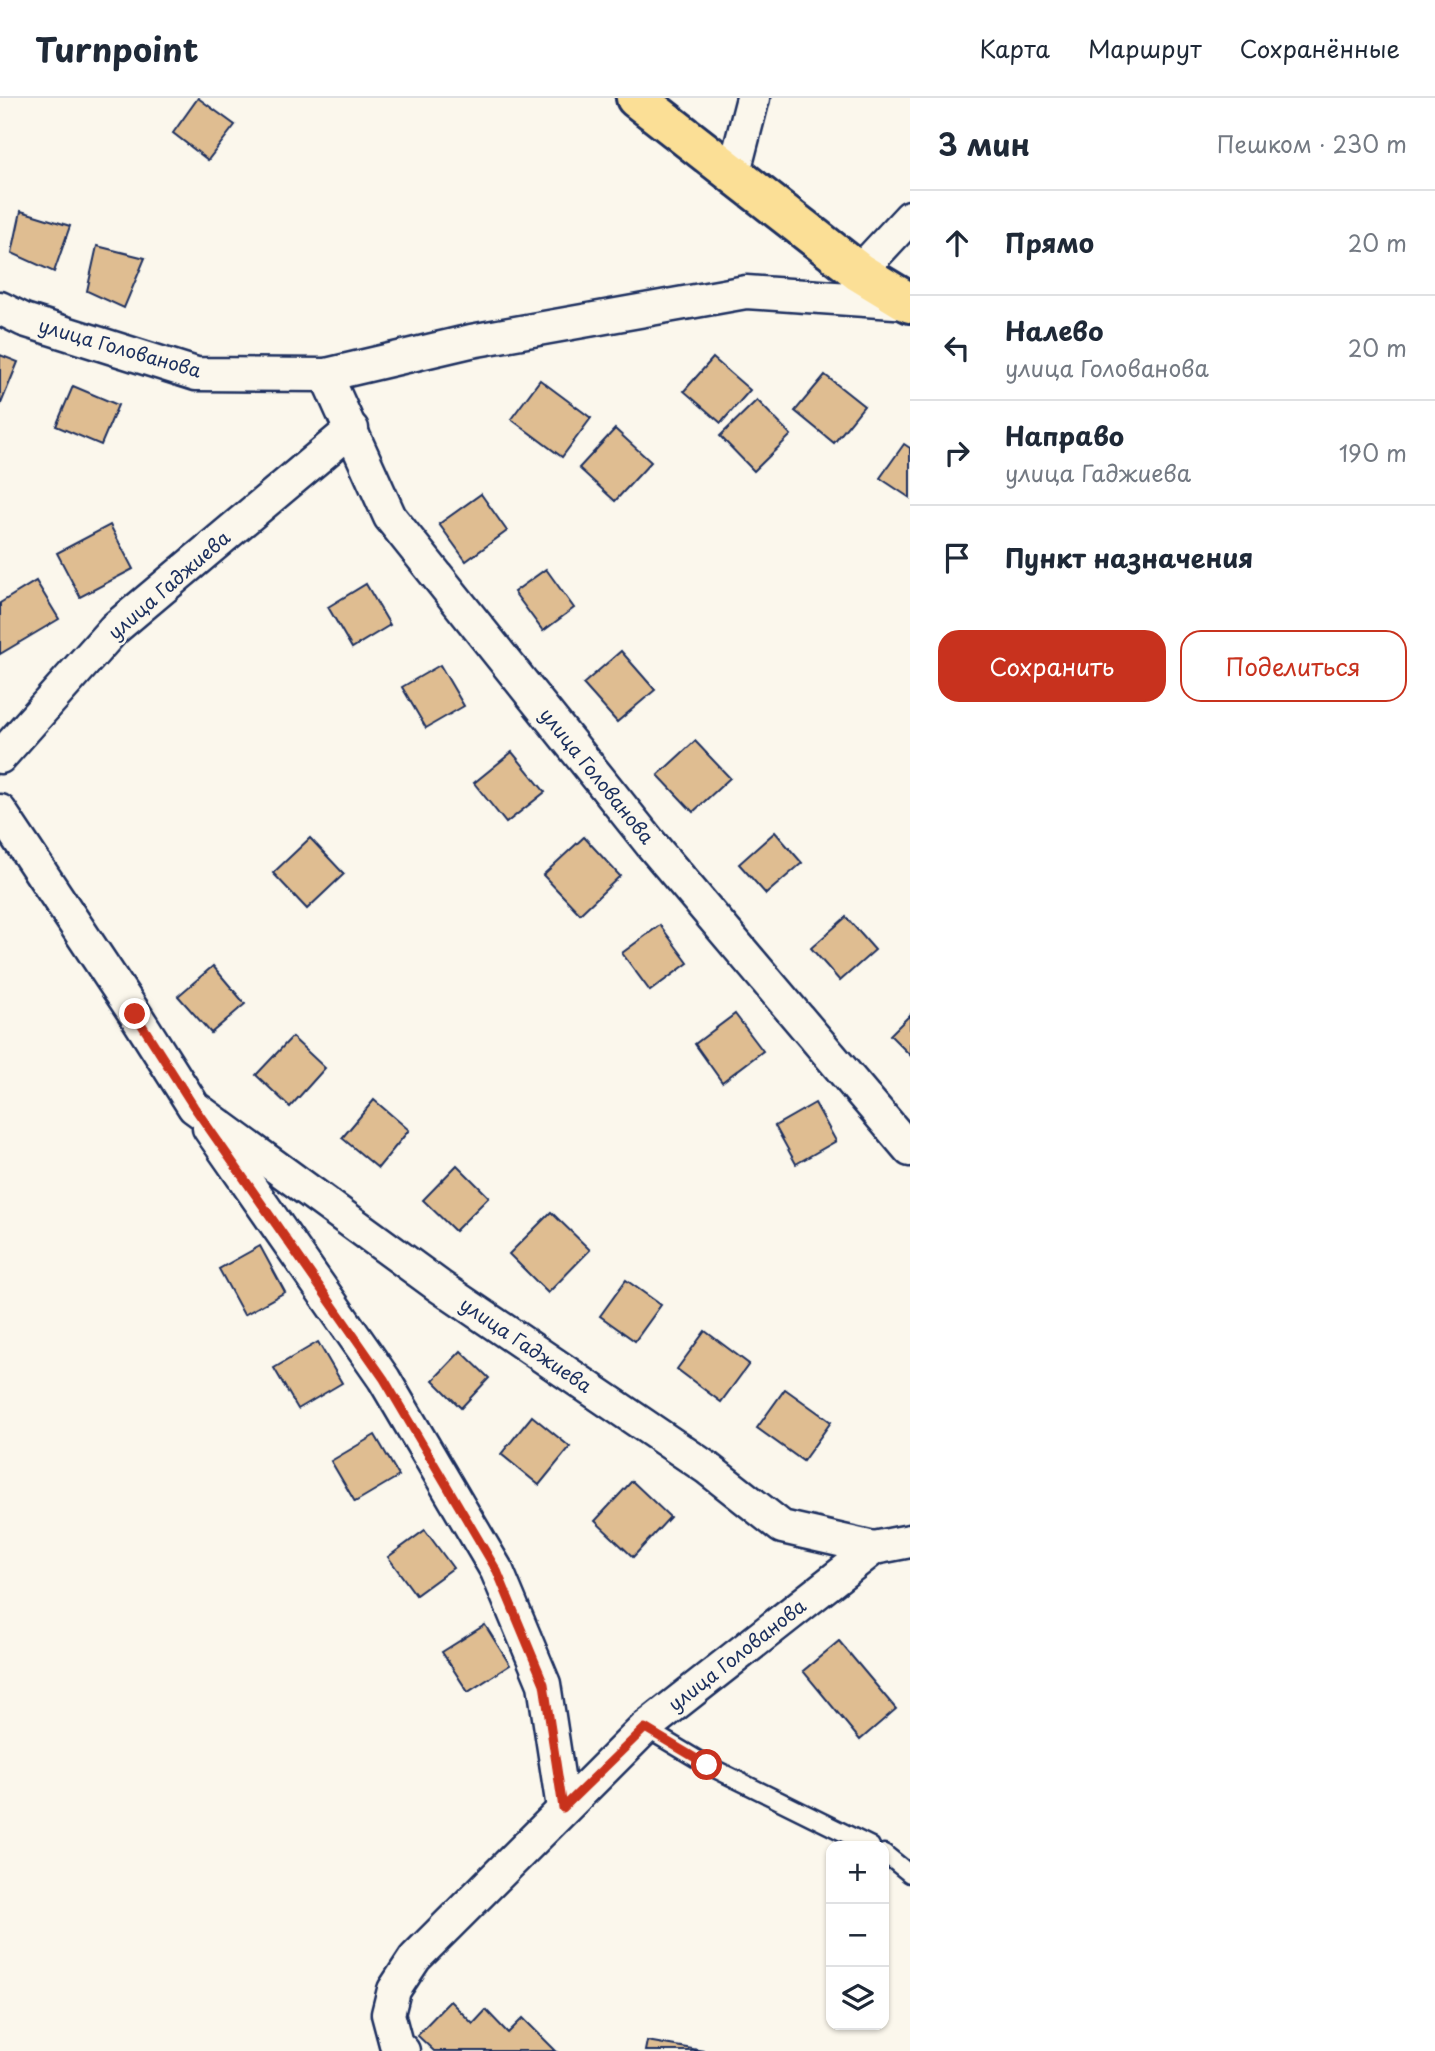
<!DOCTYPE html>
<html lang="ru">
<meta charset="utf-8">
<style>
body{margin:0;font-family:"Playpen Sans",sans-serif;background:#f2f2f3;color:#1f2937}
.controls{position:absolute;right:21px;bottom:21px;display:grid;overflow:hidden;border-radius:14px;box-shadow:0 2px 5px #0004}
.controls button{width:63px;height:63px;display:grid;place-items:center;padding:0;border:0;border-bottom:2px solid #e0e1e3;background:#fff;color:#1f2937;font:35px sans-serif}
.stop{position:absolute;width:21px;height:21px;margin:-16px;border:5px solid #c8321e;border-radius:50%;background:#fff}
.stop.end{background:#c8321e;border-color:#fff;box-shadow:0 2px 7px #0008}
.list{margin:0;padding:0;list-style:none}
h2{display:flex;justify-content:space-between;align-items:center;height:91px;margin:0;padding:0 28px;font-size:30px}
h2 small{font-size:23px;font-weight:400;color:#747a83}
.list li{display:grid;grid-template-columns:46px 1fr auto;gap:21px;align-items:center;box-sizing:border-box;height:105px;padding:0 28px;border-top:2px solid #e0e1e3}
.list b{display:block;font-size:26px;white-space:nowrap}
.list p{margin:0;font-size:23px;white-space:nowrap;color:#747a83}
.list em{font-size:23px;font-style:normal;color:#747a83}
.actions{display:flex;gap:14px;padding:21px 28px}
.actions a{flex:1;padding:16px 0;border:2px solid #c8321e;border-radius:21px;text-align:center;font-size:24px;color:#c8321e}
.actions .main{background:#c8321e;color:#fff}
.icon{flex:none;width:38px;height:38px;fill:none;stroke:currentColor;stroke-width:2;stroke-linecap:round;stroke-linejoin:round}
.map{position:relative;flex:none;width:910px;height:1953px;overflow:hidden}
header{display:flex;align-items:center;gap:42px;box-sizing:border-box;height:98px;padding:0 35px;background:#fff;border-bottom:2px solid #e0e1e3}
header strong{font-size:33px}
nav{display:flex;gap:38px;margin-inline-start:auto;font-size:24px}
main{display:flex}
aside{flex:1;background:#fff}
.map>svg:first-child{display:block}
.building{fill:#dfbd91;stroke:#1b2f5e;stroke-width:2}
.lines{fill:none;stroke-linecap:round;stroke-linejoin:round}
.service-casing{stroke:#1b2f5e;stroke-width:21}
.minor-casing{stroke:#1b2f5e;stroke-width:37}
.primary-casing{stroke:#1b2f5e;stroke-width:44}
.service{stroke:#fbf7ec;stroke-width:16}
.minor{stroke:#fbf7ec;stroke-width:32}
.primary{stroke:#fbdf96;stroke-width:38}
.route{stroke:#c8321e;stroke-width:9}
.labels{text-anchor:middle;stroke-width:5;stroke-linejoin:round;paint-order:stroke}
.street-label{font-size:19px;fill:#1b2f5e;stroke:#fbf7ec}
</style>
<header>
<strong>Turnpoint</strong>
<nav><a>Карта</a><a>Маршрут</a><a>Сохранённые</a></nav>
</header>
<main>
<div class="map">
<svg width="910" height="1953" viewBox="0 0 910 1953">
<rect width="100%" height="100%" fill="#fbf7ec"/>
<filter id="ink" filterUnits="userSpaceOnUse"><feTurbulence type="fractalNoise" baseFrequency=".0143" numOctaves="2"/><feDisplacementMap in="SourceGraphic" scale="14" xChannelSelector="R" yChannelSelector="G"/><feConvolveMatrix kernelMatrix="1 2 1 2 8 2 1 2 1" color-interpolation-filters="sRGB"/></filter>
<g filter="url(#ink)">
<!-- building -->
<g class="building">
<polygon points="198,0 235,27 208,62 173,35"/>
<polygon points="21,113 70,128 54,174 12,155"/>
<polygon points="97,148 145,160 124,210 87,193"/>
<polygon points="0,257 18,264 0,308"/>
<polygon points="713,260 750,292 721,325 684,293"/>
<polygon points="825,277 864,308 834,345 795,313"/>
<polygon points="540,282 591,320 562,359 511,321"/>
<polygon points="73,288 118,307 101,347 56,328"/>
<polygon points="757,302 791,337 754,373 720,338"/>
<polygon points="615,331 651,364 615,403 579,370"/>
<polygon points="904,346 910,350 910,400 880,380"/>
<polygon points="481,396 507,433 466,463 439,426"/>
<polygon points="110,427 133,471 80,499 57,455"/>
<polygon points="546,471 574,510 543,533 514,494"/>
<polygon points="36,483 59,521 0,556 0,505"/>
<polygon points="366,486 390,527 352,550 328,509"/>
<polygon points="621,553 655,592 617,624 583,586"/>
<polygon points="440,567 464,608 426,630 402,589"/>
<polygon points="695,643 730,680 693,714 658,677"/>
<polygon points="512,654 545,694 506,725 474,685"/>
<polygon points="775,734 802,765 766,796 739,766"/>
<polygon points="584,739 620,778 580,816 543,777"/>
<polygon points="310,740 344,776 307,811 273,775"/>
<polygon points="846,819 875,852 840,883 811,850"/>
<polygon points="660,827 688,865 650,893 622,855"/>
<polygon points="213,868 245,906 211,935 178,898"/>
<polygon points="735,916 763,953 722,984 695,946"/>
<polygon points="910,917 910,957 890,937"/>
<polygon points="292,939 325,970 290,1009 256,977"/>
<polygon points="374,1002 409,1032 378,1070 342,1040"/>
<polygon points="815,1005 836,1043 796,1066 775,1028"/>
<polygon points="457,1067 489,1099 455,1133 423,1102"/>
<polygon points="551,1114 590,1152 548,1195 509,1156"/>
<polygon points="260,1148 285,1194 244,1217 219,1171"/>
<polygon points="626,1182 661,1207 635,1243 600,1218"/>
<polygon points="705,1233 749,1266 721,1304 677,1271"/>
<polygon points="318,1244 342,1285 298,1311 274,1270"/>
<polygon points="461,1253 489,1280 461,1310 433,1282"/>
<polygon points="785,1291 831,1324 803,1363 757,1330"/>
<polygon points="532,1318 570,1349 539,1387 501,1356"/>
<polygon points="375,1337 399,1378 355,1404 331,1363"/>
<polygon points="632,1383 670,1419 633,1459 595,1423"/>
<polygon points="425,1432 453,1470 416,1497 388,1459"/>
<polygon points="485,1527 510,1567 468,1594 442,1554"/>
<polygon points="839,1543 896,1611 860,1642 803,1573"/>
<polygon points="450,1903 473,1926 486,1912 508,1935 523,1920 556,1953 434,1953 417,1937"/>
<polygon points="647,1943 704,1953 645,1953"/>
</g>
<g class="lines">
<!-- service casing -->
<g class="service-casing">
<g id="service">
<polyline points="645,1630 707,1667 871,1748"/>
<polyline points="884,1755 910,1776"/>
</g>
</g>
<!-- minor casing -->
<g class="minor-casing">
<g id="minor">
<polyline points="734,74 753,0"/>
<polyline points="859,174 910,119"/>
<polyline points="0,210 24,222 196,276 326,277 471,243 746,194 909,205"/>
<polyline points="326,277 390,419 651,746 910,1052"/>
<polyline points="0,659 114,531 352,331"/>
<polyline points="0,713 135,916 194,1009 439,1188 707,1370 782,1429 874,1450"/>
<polyline points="209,1030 384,1281 497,1473 544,1586 563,1710"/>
<polyline points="403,1953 396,1946 388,1916 394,1892 415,1860 645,1630 874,1450 910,1443"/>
</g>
</g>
<!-- primary casing -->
<g class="primary-casing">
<polyline id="primary" points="636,0 859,174 910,205"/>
</g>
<!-- service -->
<use href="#service" class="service"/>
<!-- minor -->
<use href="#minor" class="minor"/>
<!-- primary -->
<use href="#primary" class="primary"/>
</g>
</g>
<g class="lines" filter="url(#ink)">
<!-- route -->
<polyline class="route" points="135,916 194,1009 384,1281 497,1473 544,1586 563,1710 645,1630 707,1667"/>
</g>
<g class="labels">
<!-- street labels -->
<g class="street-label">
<text transform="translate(120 250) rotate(16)" y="7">улица Голованова</text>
<text transform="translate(169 487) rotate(-41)" y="7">улица Гаджиева</text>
<text transform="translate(597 678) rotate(51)" y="7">улица Голованова</text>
<text transform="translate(526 1247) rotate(34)" y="7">улица Гаджиева</text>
<text transform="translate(737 1557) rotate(-38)" y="7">улица Голованова</text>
</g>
</g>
</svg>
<div class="controls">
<button>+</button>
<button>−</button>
<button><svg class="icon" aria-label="layers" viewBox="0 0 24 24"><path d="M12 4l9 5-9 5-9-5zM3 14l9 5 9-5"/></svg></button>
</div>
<div class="stop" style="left:707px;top:1667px"></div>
<div class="stop end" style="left:135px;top:916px"></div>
</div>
<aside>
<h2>3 мин<small>Пешком · 230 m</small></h2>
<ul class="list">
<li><svg class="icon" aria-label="ahead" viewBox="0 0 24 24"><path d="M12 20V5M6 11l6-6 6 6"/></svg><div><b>Прямо</b></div><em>20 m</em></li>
<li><svg class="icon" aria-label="left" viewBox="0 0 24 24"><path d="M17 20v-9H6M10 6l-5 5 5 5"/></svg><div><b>Налево</b><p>улица Голованова</p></div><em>20 m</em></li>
<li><svg class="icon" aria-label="right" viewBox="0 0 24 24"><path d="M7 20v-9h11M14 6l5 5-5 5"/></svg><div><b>Направо</b><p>улица Гаджиева</p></div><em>190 m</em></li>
<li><svg class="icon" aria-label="arrive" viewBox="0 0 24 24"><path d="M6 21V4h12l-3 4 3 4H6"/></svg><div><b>Пункт назначения</b></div></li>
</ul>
<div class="actions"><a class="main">Сохранить</a><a>Поделиться</a></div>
</aside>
</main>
